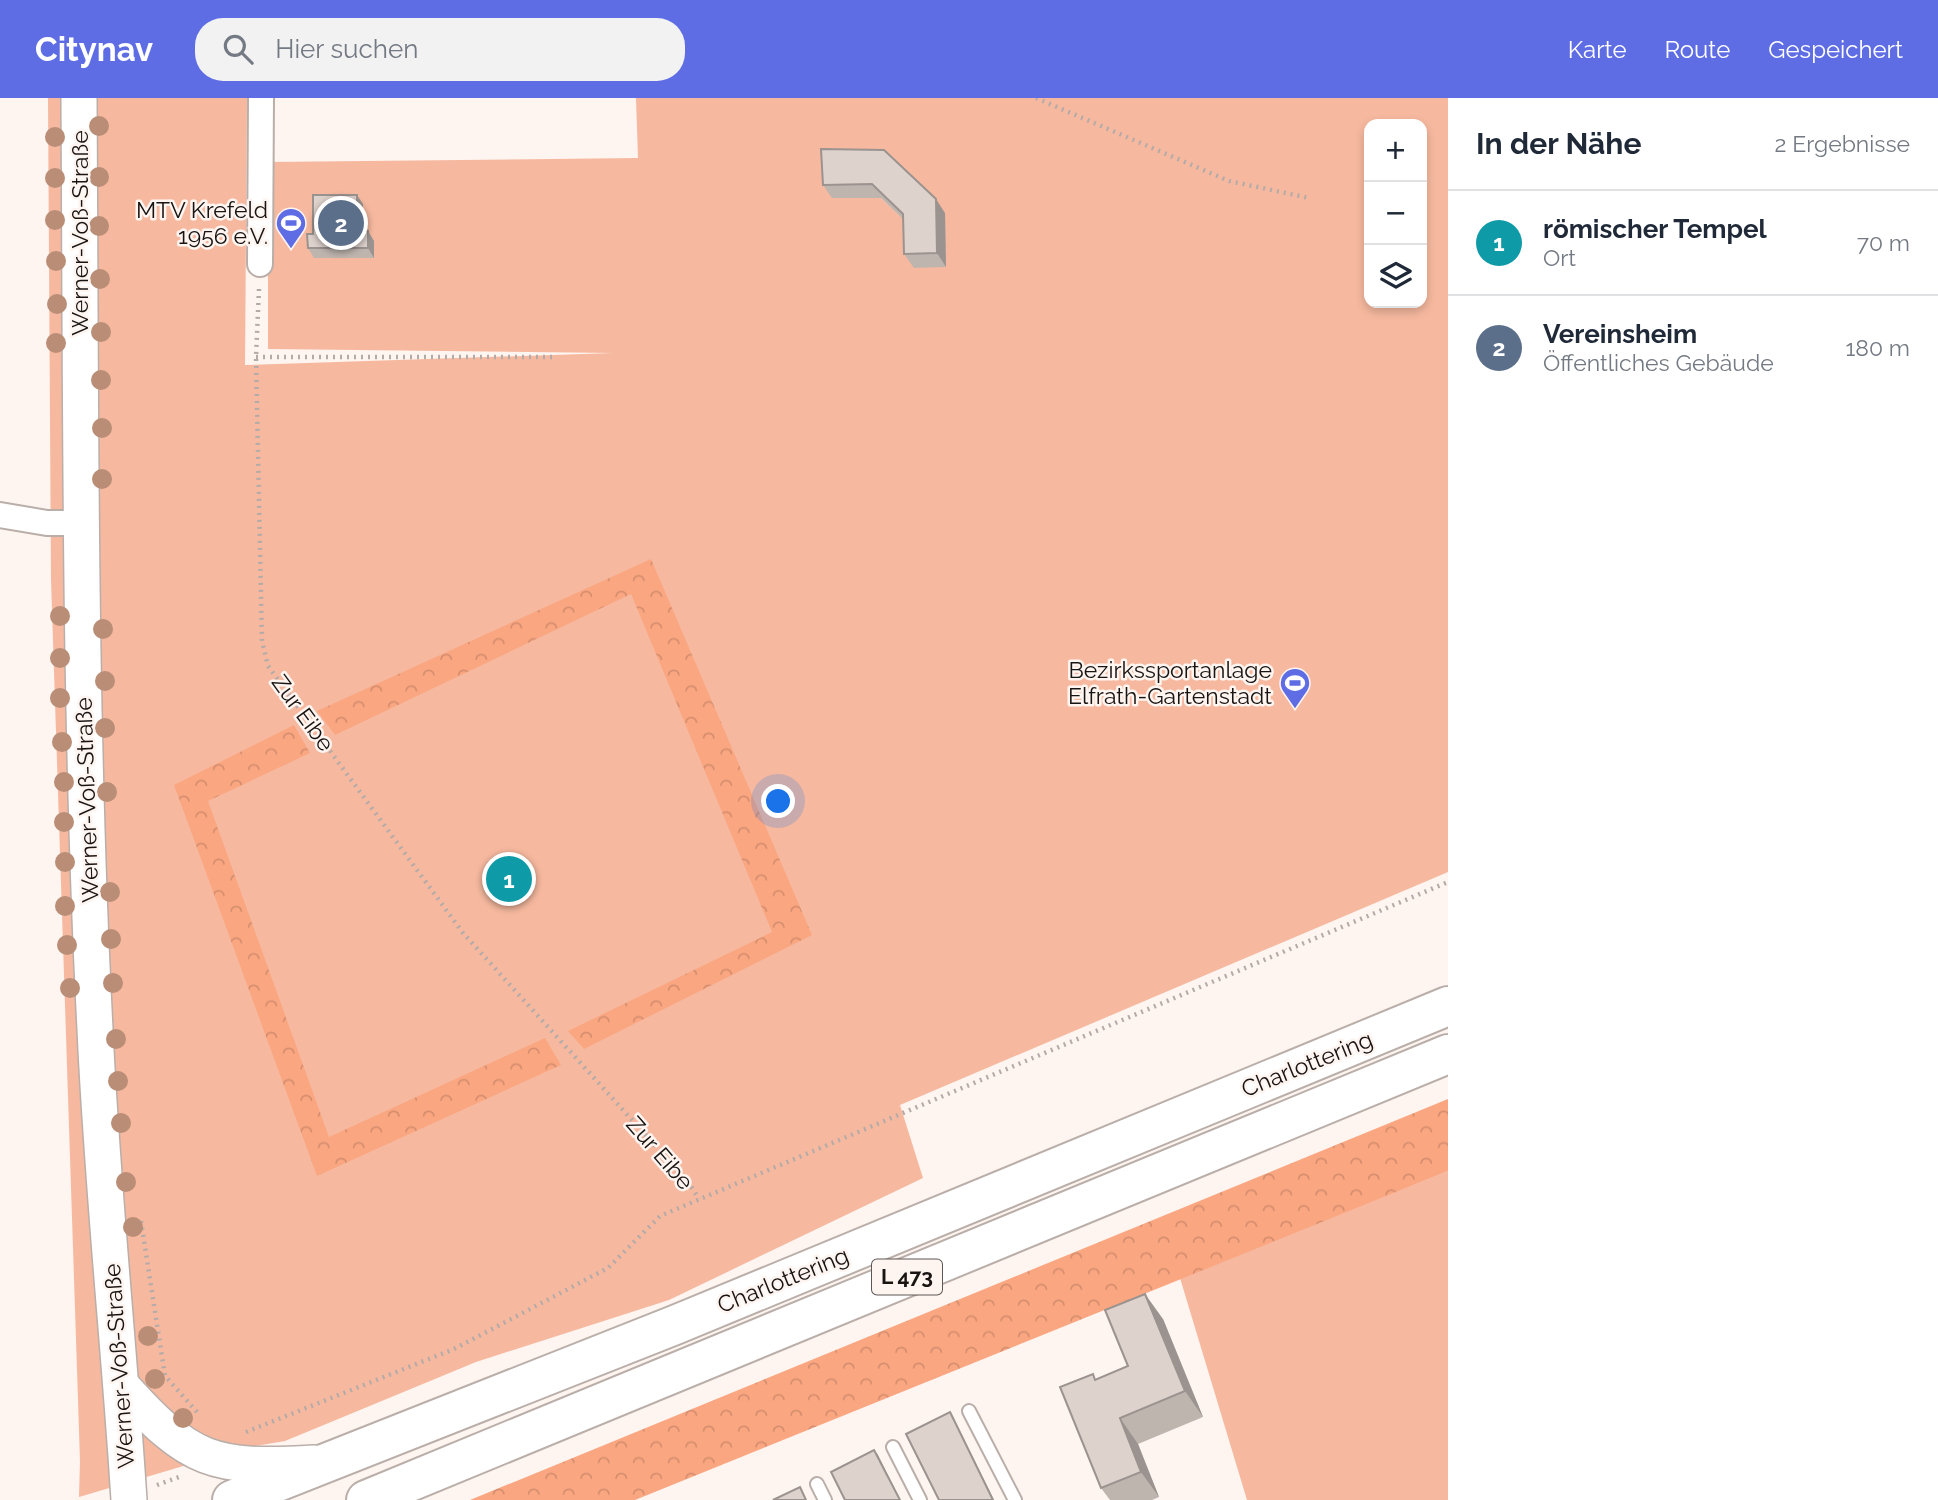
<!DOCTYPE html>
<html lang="de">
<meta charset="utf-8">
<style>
body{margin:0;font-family:Raleway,sans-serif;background:#f2f2f3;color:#1f2937}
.controls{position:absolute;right:21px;top:21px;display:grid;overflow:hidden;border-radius:14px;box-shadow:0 4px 10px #0003}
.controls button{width:63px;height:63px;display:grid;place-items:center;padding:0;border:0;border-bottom:2px solid #e0e1e3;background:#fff;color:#1f2937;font:35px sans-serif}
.you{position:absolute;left:779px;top:704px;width:24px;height:24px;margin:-18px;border:5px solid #fff;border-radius:50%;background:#1a73e8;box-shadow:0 0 0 10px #1a73e833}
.badge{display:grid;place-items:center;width:46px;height:46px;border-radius:50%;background:#5f6de5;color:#fff;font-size:23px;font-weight:700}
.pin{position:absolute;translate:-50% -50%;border:4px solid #fff;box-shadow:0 2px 7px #0006}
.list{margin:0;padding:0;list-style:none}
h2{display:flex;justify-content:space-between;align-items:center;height:91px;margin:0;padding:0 28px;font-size:30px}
h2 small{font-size:23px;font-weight:400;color:#747a83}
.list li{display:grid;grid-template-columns:46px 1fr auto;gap:21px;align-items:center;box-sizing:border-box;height:105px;padding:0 28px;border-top:2px solid #e0e1e3}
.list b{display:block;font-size:26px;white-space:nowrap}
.list p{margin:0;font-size:23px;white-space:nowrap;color:#747a83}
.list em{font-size:23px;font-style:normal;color:#747a83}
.icon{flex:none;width:38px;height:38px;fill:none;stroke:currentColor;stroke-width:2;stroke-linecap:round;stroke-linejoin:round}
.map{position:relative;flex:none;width:1448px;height:1402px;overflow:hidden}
header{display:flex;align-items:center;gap:42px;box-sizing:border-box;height:98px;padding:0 35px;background:#5f6de5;color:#fff}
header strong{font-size:33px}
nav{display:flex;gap:38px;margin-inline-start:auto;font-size:24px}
.search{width:490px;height:63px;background:#f2f2f3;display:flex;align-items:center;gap:18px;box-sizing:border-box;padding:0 24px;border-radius:28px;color:#747a83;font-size:26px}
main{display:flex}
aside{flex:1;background:#fff}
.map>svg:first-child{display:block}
.green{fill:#f6b99f;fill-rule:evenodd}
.forest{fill:url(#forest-crowns)}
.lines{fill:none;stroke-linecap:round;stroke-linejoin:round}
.lane-casing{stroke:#baaea9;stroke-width:16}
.street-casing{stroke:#baaea9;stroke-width:28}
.secondary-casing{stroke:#baaea9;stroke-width:38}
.highway-casing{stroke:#baaea9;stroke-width:42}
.path{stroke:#b4aba8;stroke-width:4.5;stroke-dasharray:2 5;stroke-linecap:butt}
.lane{stroke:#fff;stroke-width:12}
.street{stroke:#fff;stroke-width:24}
.secondary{stroke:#fff;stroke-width:35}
.highway{stroke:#fff;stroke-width:38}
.tree{fill:#ba8d76}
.wall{fill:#bfb5af}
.shaded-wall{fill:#9b938f}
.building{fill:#ded2cc;stroke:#9b938f;stroke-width:2}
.labels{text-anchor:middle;stroke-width:5;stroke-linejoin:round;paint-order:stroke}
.shield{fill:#fef4f0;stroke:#5d5755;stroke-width:2}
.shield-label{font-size:21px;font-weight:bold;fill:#181412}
.poi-label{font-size:23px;fill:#181412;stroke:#fef4f0;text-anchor:end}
.street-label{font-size:23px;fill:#181412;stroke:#fef4f0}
</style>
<header>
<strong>Citynav</strong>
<div class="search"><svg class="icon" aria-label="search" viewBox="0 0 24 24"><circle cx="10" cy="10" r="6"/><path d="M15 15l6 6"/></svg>Hier suchen</div>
<nav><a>Karte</a><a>Route</a><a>Gespeichert</a></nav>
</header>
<main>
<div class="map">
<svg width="1448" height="1402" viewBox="0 0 1448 1402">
<defs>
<pattern id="forest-crowns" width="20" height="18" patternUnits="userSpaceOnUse" patternTransform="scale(1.75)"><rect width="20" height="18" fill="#faa681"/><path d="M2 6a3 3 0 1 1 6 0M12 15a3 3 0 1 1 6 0" fill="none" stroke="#d68e6e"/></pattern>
</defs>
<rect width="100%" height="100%" fill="#fef4f0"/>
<!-- green -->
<g class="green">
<path d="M48 0H247L245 267 613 255 268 251V64L638 60 636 0H1448V774L900 1007 923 1080 669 1202 476 1264 285 1343 244 1350 79 1399 80 1363 51 482ZM1369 26H1422V205H1369ZM881 100 945 115 913 130Z"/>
<polygon points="1448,1073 1448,1402 1247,1402 1180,1180"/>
</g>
<!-- forest -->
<g class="forest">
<polygon points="651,461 812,837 584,951 568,933 772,834 631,496 335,637 317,613"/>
<polygon points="294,627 310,655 208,703 329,1039 545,940 561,967 317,1078 174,687"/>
<polygon points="1448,1001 1448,1073 635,1402 470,1402"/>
</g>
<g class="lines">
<!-- lane casing -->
<g class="lane-casing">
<g id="lane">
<polyline points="969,1313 1015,1402"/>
<polyline points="893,1349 920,1402"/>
<polyline points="817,1386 825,1402"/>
</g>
</g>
<!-- street casing -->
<g class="street-casing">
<g id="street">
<polyline points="260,166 261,0"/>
<polyline points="0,417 47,425 82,425"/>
</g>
</g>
<!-- secondary casing -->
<g class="secondary-casing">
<g id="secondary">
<path d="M79 0C81 310 79 621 95 931 102 1088 119 1245 129 1402"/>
<path d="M122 1288C190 1364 213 1371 314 1365"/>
</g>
</g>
<!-- highway casing -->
<g class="highway-casing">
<g id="highway">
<polyline points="232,1402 675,1227 1448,908"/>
<polyline points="366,1402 1448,956"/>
</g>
</g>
<!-- path -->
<g class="path">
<polyline points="1036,0 1229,83 1309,100"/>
<polyline points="259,191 256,259 262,543 268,568 463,835 689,1085 699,1101"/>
<polyline points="256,259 554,259"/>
<polyline points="141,1123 165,1278 197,1314"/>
<polyline points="246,1334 454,1251 608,1170 660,1118 1448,784"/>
<polyline points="157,1387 179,1379"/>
</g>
<!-- lane -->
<use href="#lane" class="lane"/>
<!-- street -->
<use href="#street" class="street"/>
<!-- secondary -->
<use href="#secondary" class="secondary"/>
<!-- highway -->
<use href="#highway" class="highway"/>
</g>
<!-- trees -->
<g class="tree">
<circle cx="99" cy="28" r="10"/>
<circle cx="55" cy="39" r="10"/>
<circle cx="99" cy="79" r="10"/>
<circle cx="55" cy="80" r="10"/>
<circle cx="55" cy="122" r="10"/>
<circle cx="99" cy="128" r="10"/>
<circle cx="56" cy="163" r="10"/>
<circle cx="100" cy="181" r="10"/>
<circle cx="57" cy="206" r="10"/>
<circle cx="101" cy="234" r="10"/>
<circle cx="56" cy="245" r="10"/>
<circle cx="101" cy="282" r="10"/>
<circle cx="102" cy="330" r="10"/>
<circle cx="102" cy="381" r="10"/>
<circle cx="60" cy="518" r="10"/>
<circle cx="103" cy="531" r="10"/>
<circle cx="60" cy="560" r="10"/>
<circle cx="105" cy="583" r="10"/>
<circle cx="60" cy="600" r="10"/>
<circle cx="105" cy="630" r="10"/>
<circle cx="62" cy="644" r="10"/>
<circle cx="64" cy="684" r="10"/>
<circle cx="107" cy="694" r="10"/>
<circle cx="64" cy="724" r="10"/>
<circle cx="65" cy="764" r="10"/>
<circle cx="110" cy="794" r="10"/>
<circle cx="65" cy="808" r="10"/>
<circle cx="111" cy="841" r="10"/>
<circle cx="67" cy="847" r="10"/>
<circle cx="113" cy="885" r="10"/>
<circle cx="70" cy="890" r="10"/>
<circle cx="116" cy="941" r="10"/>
<circle cx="118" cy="983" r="10"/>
<circle cx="121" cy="1025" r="10"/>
<circle cx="126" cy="1084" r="10"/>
<circle cx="133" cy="1129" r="10"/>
<circle cx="148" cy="1238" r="10"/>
<circle cx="155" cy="1281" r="10"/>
<circle cx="183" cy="1320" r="10"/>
</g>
<!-- wall -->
<g class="wall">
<polygon points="821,51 945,115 946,169 914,170 904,156 903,121 881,100 832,100 823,87"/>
<polygon points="363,106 363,133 368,133 374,143 374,160 314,160 308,150 313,136"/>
<polygon points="1163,1221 1203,1319 1138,1346 1159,1399 1152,1402 1110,1402 1101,1390 1096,1281 1128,1268"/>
</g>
<!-- shaded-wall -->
<g class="shaded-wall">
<polygon points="357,97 363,106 363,143 357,134"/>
<polygon points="936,101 945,115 946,169 937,155"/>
<polygon points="368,133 374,143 374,160 368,150"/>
<polygon points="1145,1196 1163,1221 1203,1319 1185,1293"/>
<polygon points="950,1314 953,1319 994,1402 993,1402"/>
<polygon points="1120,1320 1138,1346 1159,1399 1141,1374"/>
<polygon points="874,1352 878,1357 900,1402"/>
</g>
<!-- building -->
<g class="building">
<polygon points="821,51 884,52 936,101 937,155 904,156 903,116 872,86 823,87"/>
<polygon points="313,97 357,97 357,134 368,133 368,150 308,150 307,136 313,136"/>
<polygon points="1145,1196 1185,1293 1120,1320 1141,1374 1101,1390 1060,1289 1093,1276 1095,1282 1128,1268 1105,1212"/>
<polygon points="950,1314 993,1402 939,1402 906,1336"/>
<polygon points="874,1352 900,1402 845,1402 831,1374"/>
<polygon points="800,1389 806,1402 773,1402"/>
</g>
<!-- icons -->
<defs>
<g id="stadium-pin" transform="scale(1.575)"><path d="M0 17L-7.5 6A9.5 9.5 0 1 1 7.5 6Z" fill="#5f6de5" stroke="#fef4f0"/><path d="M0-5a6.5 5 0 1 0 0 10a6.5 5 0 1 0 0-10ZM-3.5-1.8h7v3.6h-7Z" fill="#fff"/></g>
</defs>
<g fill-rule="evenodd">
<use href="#stadium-pin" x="291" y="125"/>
<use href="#stadium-pin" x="1295" y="585"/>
</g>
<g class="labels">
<!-- shield labels -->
<rect class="shield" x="872" y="1161.5" width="70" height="35" rx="5"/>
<g class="shield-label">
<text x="907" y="1186">L 473</text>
</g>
<!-- poi labels -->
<g class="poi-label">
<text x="268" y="120">MTV Krefeld<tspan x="268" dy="26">1956 e.V.</tspan></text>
<text x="1272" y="580">Bezirkssportanlage<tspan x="1272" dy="26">Elfrath-Gartenstadt</tspan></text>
</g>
<!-- street labels -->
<g class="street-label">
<text transform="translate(80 135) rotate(-90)" y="8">Werner-Voß-Straße</text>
<text transform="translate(303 615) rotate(54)" y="8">Zur Eibe</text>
<text transform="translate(87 702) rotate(-92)" y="8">Werner-Voß-Straße</text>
<text transform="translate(1307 966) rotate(-22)" y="8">Charlottering</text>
<text transform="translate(660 1055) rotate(49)" y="8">Zur Eibe</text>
<text transform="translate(783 1182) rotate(-22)" y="8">Charlottering</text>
<text transform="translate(119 1268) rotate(-94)" y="8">Werner-Voß-Straße</text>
</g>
</g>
</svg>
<div class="controls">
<button>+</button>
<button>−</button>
<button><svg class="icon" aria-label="layers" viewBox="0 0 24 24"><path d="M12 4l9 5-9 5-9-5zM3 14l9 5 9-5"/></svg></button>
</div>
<div class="you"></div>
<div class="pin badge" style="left:509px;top:781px;background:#0f9aa8">1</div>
<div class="pin badge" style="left:341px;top:125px;background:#5c6f8a">2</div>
</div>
<aside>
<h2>In der Nähe<small>2 Ergebnisse</small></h2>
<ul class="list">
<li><span class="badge" style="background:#0f9aa8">1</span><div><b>römischer Tempel</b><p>Ort</p></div><em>70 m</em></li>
<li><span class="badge" style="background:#5c6f8a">2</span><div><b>Vereinsheim</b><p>Öffentliches Gebäude</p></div><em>180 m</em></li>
</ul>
</aside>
</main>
